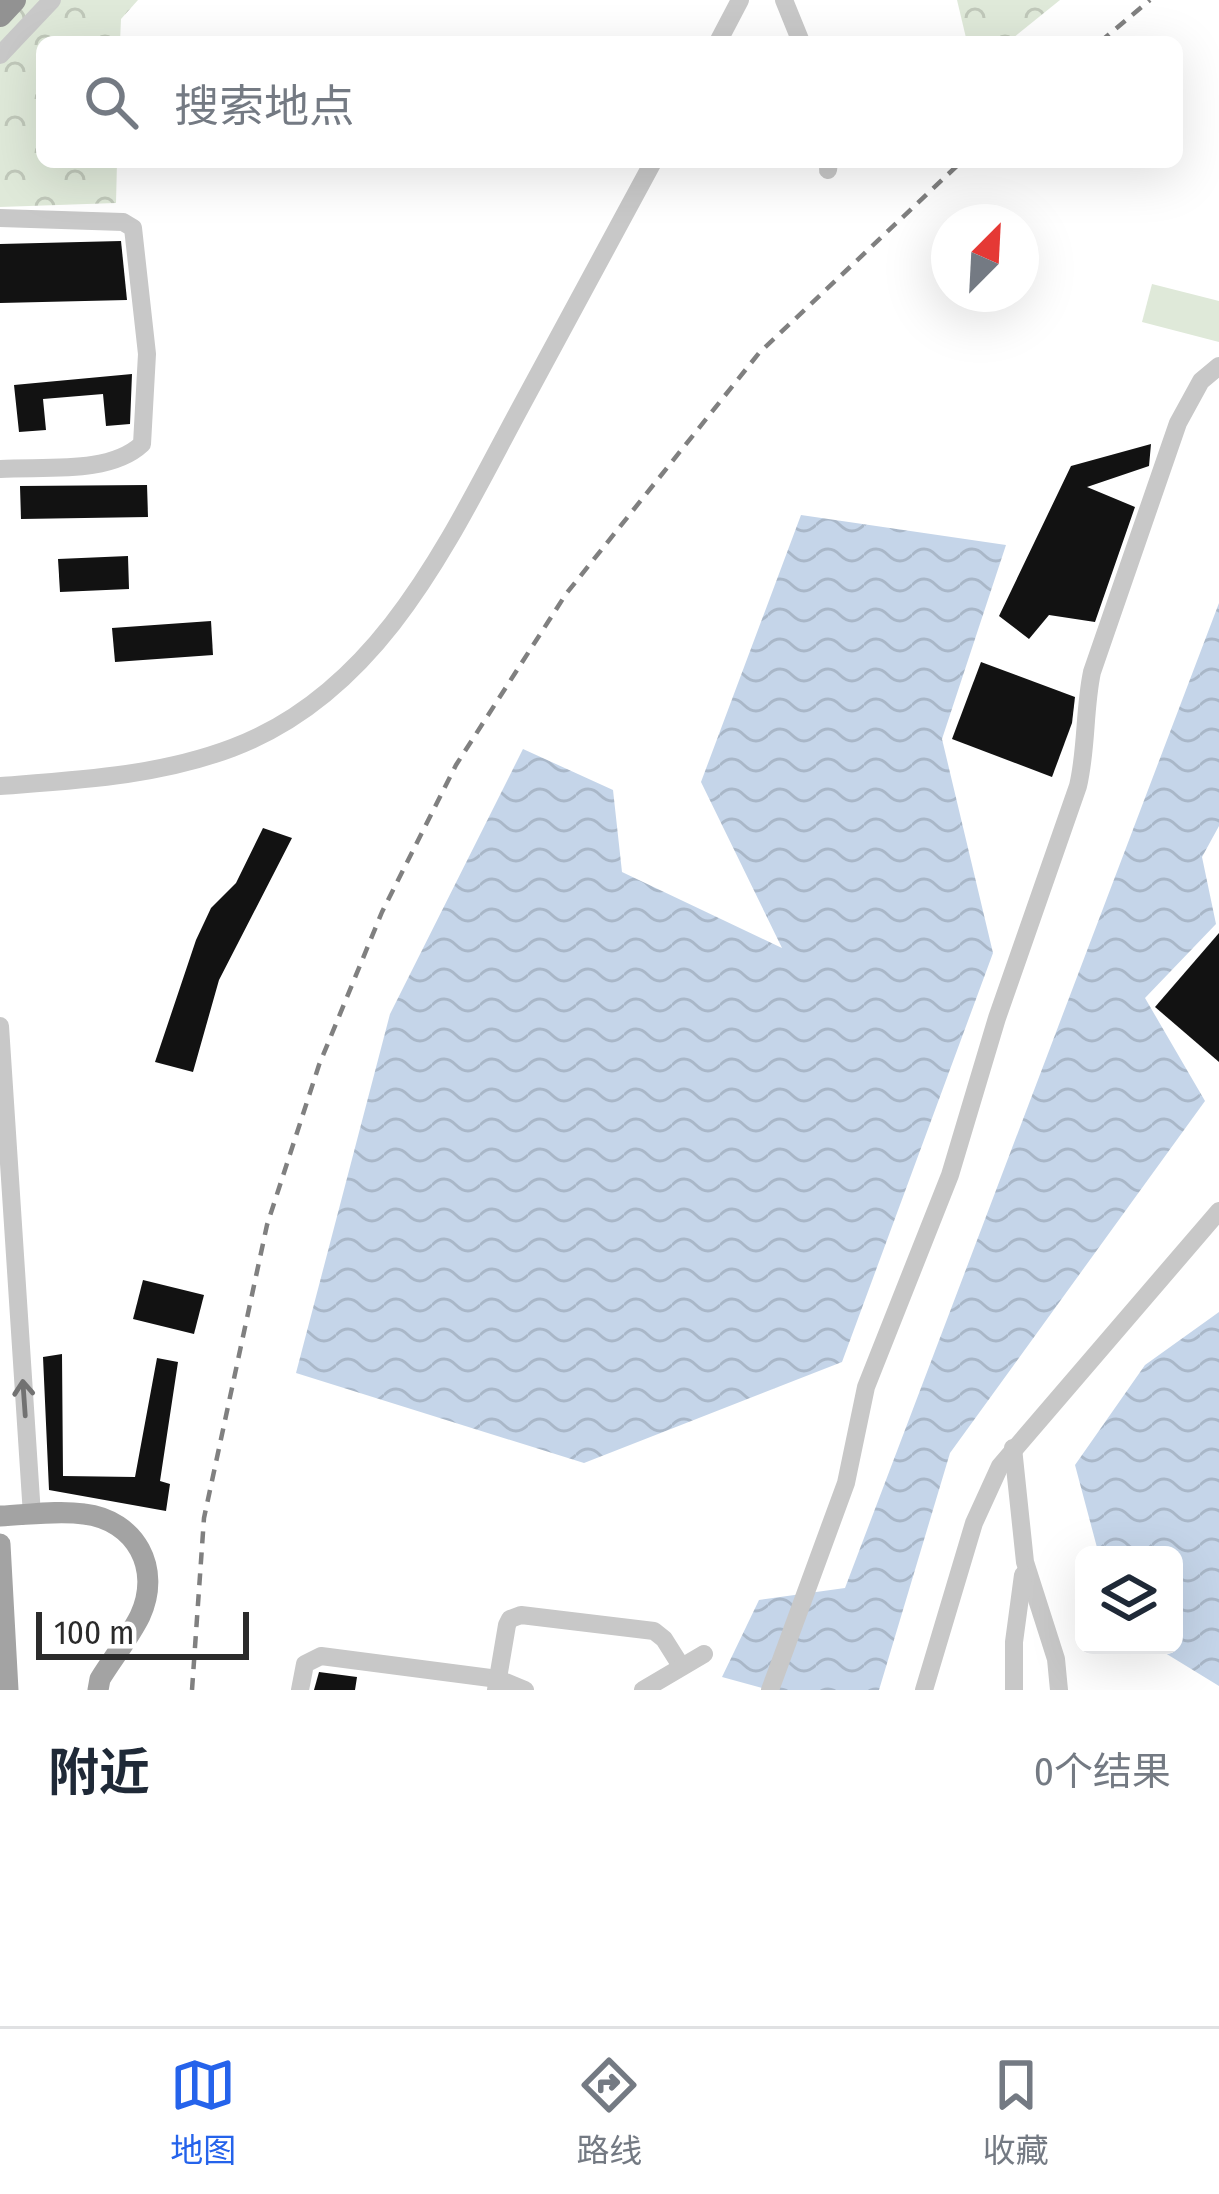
<!DOCTYPE html>
<html lang="zh">
<meta charset="utf-8">
<style>
body{margin:0;font-family:"Fira Sans Condensed","Noto Sans SC",sans-serif;background:#f6f6f7;color:#1f2937}
.controls{position:absolute;right:36px;bottom:36px;display:grid;overflow:hidden;border-radius:18px;box-shadow:0 12px 48px #0002}
.controls button{width:108px;height:108px;display:grid;place-items:center;padding:0;border:0;border-bottom:3px solid #e0e1e3;background:#fff;color:#1f2937;font:60px sans-serif}
.compass{position:absolute;left:931px;top:204px;width:108px;height:108px;border-radius:50%;background:#fff;box-shadow:0 12px 48px #0002;rotate:24deg}
.scale{position:absolute;left:36px;bottom:30px;width:213px;box-sizing:border-box;padding-left:12px;border:6px solid #2b2b2b;border-top:0;font-size:33px;line-height:42px;white-space:nowrap;color:#2b2b2b;-webkit-text-stroke:9px #fff;paint-order:stroke}
.list{margin:0;padding:0;list-style:none}
h2{display:flex;justify-content:space-between;align-items:center;height:156px;margin:0;padding:0 48px;font-size:51px}
h2 small{font-size:39px;font-weight:400;color:#747a83}
.icon{flex:none;width:66px;height:66px;fill:none;stroke:currentColor;stroke-width:2;stroke-linecap:round;stroke-linejoin:round}
.map{position:relative;flex:none;width:1219px;height:1690px;overflow:hidden}
.search{position:absolute;background:#fff;box-shadow:0 12px 48px #0002;left:36px;right:36px;top:36px;height:132px;display:flex;align-items:center;gap:30px;box-sizing:border-box;padding:0 42px;border-radius:18px;color:#747a83;font-size:45px}
.sheet{height:336px;background:#fff}
nav{display:flex;justify-content:space-around;align-items:center;box-sizing:border-box;height:168px;border-top:3px solid #e0e1e3;background:#fff;font-size:33px;color:#747a83}
nav a{display:grid;justify-items:center;gap:6px}
nav .on{color:#2563eb}
.map>svg:first-child{display:block}
.forest{fill:url(#forest-crowns)}
.pitch{fill:#dfe9d9}
.water{fill:url(#water-waves)}
.building{fill:#121212}
.lines{fill:none;stroke-linecap:round;stroke-linejoin:round}
.minor{stroke:#c8c8c8;stroke-width:18}
.major{stroke:#a3a3a3;stroke-width:21}
.highway{stroke:#929292;stroke-width:24}
.rail{stroke:#808080;stroke-width:4.5;stroke-dasharray:12 9;stroke-linecap:butt}
.oneway{stroke:#727272}
</style>
<div class="map">
<svg width="1219" height="1690" viewBox="0 0 1219 1690">
<defs>
<pattern id="forest-crowns" width="20" height="18" patternUnits="userSpaceOnUse" patternTransform="scale(3)"><rect width="20" height="18" fill="#dfe9d9"/><path d="M2 6a3 3 0 1 1 6 0M12 15a3 3 0 1 1 6 0" fill="none" stroke="#c0c8ba"/></pattern>
<pattern id="water-waves" width="16" height="10" patternUnits="userSpaceOnUse" patternTransform="scale(3)"><rect width="16" height="10" fill="#c5d5e9"/><path d="M0 5q4-4 8 0t8 0" fill="none" stroke="#a9b7c8"/></pattern>
</defs>
<rect width="100%" height="100%" fill="#fff"/>
<!-- forest -->
<g class="forest">
<polygon points="0,0 138,0 121,19 120,42 42,42 42,162 117,162 116,203 0,207"/>
<polygon points="957,0 1060,0 1008,42 967,42"/>
</g>
<!-- pitch -->
<polygon class="pitch" points="1152,284 1219,301 1219,342 1142,322"/>
<!-- water -->
<g class="water">
<polygon points="801,515 1006,545 942,739 993,953 842,1362 584,1463 296,1373 390,1014 523,749 613,790 622,872 782,948 701,782"/>
<polygon points="1219,603 1219,826 1202,857 1216,924 1145,998 1205,1101 950,1453 879,1690 769,1690 722,1677 759,1600 845,1588"/>
<polygon points="1219,1312 1219,1686 1152,1645 1174,1645 1174,1555 1099,1555 1075,1465 1145,1365"/>
</g>
<!-- building -->
<g class="building">
<polygon points="121,241 127,300 0,303 0,244"/>
<polygon points="132,374 130,424 106,426 103,394 43,399 46,430 19,432 14,385"/>
<polygon points="1151,444 1149,466 1087,487 1135,507 1095,622 1049,615 1029,639 999,616 1071,466"/>
<polygon points="147,485 148,517 21,519 20,486"/>
<polygon points="128,556 129,589 60,592 58,559"/>
<polygon points="211,621 213,655 115,662 112,628"/>
<polygon points="981,662 1075,697 1072,723 1052,777 952,739"/>
<polygon points="263,828 292,838 219,980 193,1072 155,1062 196,940 211,908 236,883"/>
<polygon points="1219,933 1219,1062 1155,1007"/>
<polygon points="143,1280 204,1295 194,1334 133,1319"/>
<polygon points="62,1354 63,1476 135,1477 157,1358 178,1362 160,1481 170,1484 166,1511 49,1490 43,1357"/>
<polygon points="319,1672 357,1677 355,1690 314,1690"/>
</g>
<g class="lines">
<!-- minor -->
<g class="minor">
<polyline points="784,0 801,42"/>
<polyline points="718,42 740,0"/>
<polyline points="0,55 52,0"/>
<polyline points="828,170 829,162"/>
<path d="M0 218 123 222 133 228 147 354 142 444C109 475 43 466 0 469"/>
<path d="M0 786C79 780 158 776 232 748 381 692 449 540 519 410 564 327 608 245 653 162"/>
<polyline points="0,1026 32,1515"/>
<polyline points="1013,1448 1025,1562 1056,1659 1059,1690"/>
<polyline points="300,1690 305,1664 321,1656 498,1679 525,1690"/>
<polyline points="496,1690 507,1625 510,1619 521,1615 654,1631 664,1639 681,1666"/>
<polyline points="643,1690 704,1654"/>
<path d="M770 1690 846 1483 866 1387 950 1175 997 1018 1078 786C1087 748 1084 710 1092 672L1178 423 1201 381 1219 366"/>
<polyline points="924,1690 974,1523 1000,1466 1219,1211"/>
<polyline points="1014,1690 1014,1642 1023,1575"/>
</g>
<!-- major -->
<g class="major">
<path d="M0 1516C27 1515 57 1510 84 1514 136 1520 162 1569 140 1616 129 1638 113 1658 100 1679L98 1690"/>
<polyline points="0,1544 8,1690"/>
</g>
<!-- highway -->
<polyline class="highway" points="0,15 14,0"/>
<!-- rail -->
<g class="rail">
<polyline points="1100,42 1150,0"/>
<polyline points="192,1690 204,1518 267,1225 319,1065 382,912 456,765 566,594 759,353 961,162"/>
</g>
</g>
<!-- one-way arrows -->
<defs><path id="oneway-shaft" d="M-6 0H5M1.5-3L5.5 0L1.5 3" fill="none" stroke-width="1.6" stroke-linecap="round" stroke-linejoin="round" transform="scale(3)"/></defs>
<use class="oneway" href="#oneway-shaft" transform="translate(24 1398) rotate(-94)"/>
</svg>
<div class="controls">
<button><svg class="icon" aria-label="layers" viewBox="0 0 24 24"><path d="M12 4l9 5-9 5-9-5zM3 14l9 5 9-5"/></svg></button>
</div>
<svg class="compass" viewBox="-18 -18 36 36"><path d="M0-13l5 13h-10z" fill="#e53935"/><path d="M0 13l5-13h-10z" fill="#747a83"/></svg>
<div class="scale">100 m</div>
<div class="search"><svg class="icon" aria-label="search" viewBox="0 0 24 24"><circle cx="10" cy="10" r="6"/><path d="M15 15l6 6"/></svg>搜索地点</div>
</div>
<section class="sheet">
<h2>附近<small>0个结果</small></h2>
<ul class="list">
</ul>
</section>
<nav>
<a class="on"><svg class="icon" aria-label="map" viewBox="0 0 24 24"><path d="M3 6l6-2 6 2 6-2v14l-6 2-6-2-6 2zM9 4v14M15 6v14"/></svg>地图</a>
<a><svg class="icon" aria-label="directions" viewBox="0 0 24 24"><path d="M12 3l9 9-9 9-9-9zM9 14v-3h6M13 9l2 2-2 2"/></svg>路线</a>
<a><svg class="icon" aria-label="saved" viewBox="0 0 24 24"><path d="M7 4h10v16l-5-4-5 4z"/></svg>收藏</a>
</nav>
